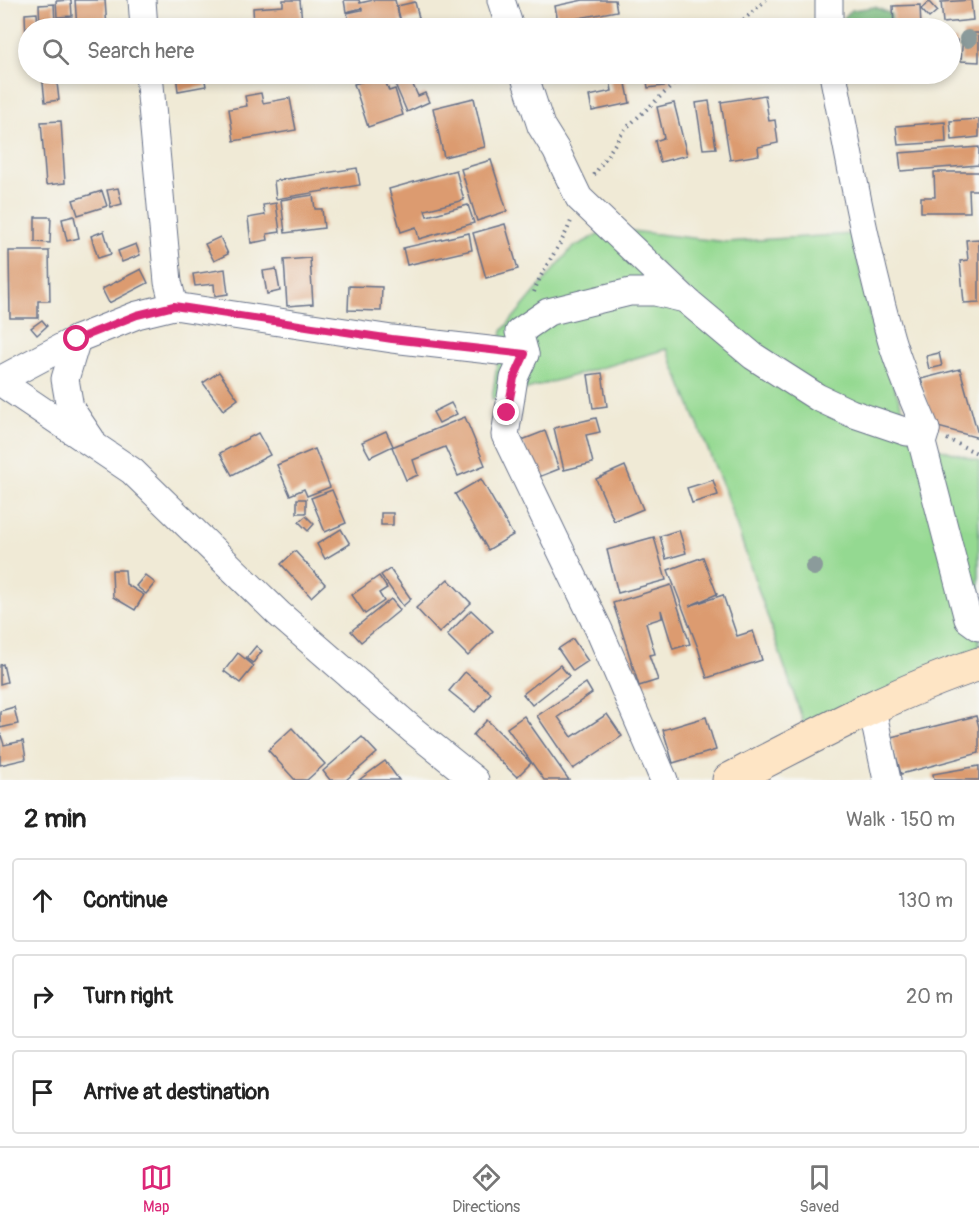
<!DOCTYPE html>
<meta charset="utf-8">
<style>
body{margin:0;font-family:Pangolin,sans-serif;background:#f6f6f6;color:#222}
.stop{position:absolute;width:18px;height:18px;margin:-14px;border:4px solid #db2777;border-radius:50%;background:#fff}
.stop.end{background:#db2777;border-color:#fff;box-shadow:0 2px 6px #0008}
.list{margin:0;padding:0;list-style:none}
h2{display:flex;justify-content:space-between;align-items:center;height:78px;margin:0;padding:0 24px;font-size:26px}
h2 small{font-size:20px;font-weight:400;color:#767676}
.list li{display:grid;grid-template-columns:39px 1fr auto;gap:18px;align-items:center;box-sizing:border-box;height:84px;margin:0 12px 12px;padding:0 12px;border:2px solid #e0e0e0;border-radius:6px}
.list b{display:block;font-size:22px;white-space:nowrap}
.list em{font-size:20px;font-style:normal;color:#767676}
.icon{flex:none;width:33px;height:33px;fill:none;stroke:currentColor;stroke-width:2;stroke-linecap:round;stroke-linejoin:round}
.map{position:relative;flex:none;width:979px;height:780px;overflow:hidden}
.search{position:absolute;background:#fff;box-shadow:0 3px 9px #0003;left:18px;right:18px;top:18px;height:66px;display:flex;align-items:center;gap:15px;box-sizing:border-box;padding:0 21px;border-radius:33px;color:#767676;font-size:22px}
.sheet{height:366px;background:#fff}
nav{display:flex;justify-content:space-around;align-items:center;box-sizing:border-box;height:84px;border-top:2px solid #e0e0e0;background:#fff;font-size:16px;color:#767676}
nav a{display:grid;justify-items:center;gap:3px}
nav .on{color:#db2777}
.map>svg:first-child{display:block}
.green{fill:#94d991;stroke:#588478;stroke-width:1.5}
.forest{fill:#77b97b;stroke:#49746c;stroke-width:1.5}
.building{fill:#dc9b6f}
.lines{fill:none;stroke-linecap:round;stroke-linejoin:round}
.street-casing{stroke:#667088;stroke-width:29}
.secondary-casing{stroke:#667088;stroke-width:35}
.path{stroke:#667088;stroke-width:4;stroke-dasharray:1.5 4.5;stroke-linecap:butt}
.street{stroke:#fff;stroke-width:27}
.secondary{stroke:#fee5c5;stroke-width:33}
.tree{fill:#8b9b9b}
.route{stroke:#db2777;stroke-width:8}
</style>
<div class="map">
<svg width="979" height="780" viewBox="0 0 979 780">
<rect width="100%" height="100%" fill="#f6f6f2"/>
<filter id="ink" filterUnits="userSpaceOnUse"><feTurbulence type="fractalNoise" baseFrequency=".0167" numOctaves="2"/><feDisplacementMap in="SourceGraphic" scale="12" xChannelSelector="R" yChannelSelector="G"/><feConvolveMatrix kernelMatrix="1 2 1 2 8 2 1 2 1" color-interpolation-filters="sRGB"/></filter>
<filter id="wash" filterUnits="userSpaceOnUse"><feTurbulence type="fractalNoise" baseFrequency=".008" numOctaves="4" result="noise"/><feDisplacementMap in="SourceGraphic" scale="24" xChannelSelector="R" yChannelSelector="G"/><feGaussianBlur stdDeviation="1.35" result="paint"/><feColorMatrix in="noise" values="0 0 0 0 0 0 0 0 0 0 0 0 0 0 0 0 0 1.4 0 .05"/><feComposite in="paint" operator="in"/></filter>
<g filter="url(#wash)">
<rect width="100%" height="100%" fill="#f0ead6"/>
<!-- green -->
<g class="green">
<polygon points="609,229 749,361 922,443 979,461 979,656 807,733 724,489 667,349 492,399 502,331 572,248"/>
<polygon points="622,230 727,242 852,234 876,341 910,427 819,392 756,352"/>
</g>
<!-- forest -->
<polygon class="forest" points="875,7 891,14 893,28 832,28 852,10"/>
<g id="blocks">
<!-- building -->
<g class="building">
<polygon points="71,0 72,16 57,17 56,1"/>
<polygon points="75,0 105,0 107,28 77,28"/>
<polygon points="283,0 300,0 302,22 254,26 253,8 283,6"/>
<polygon points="344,0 359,0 360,3 373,0 395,0 401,24 383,28 351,28 347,13 362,10 362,8 346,12"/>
<polygon points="583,0 615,0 617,11 558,22 555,6"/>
<polygon points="971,0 973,20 943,23 941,2"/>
<polygon points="415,2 419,18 401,22 397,6"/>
<polygon points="929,2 937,11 929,18 921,9"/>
<polygon points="54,4 55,24 73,23 73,28 40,28 39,5"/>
<polygon points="920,5 921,28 894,28 893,6"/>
<polygon points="37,13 38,28 28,28 28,39 26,39 25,14"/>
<polygon points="623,21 624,28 585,28 585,26"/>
<polygon points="963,33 979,33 979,62 961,61"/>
<polygon points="951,40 957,40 956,59 951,59"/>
<polygon points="42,74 56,74 59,100 45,102"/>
<polygon points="176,74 214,74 214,75 204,76 206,86 178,91"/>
<polygon points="400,74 408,74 418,96 425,93 429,102 407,112 392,77"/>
<polygon points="609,74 624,74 630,103 592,111 589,96 612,91"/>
<polygon points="646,74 669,74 671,85 648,88"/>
<polygon points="383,75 389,91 395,89 403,115 368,127 354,84"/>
<polygon points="261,93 263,103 290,98 296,130 234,141 229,109 247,106 245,96"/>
<polygon points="765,95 769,121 775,120 778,143 758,147 759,155 730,160 721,102"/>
<polygon points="474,98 485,147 444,157 433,108"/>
<polygon points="709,101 716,148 703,149 696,103"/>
<polygon points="674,103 687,155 660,162 655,141 664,138 657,107"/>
<polygon points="979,119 979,137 952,140 950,121"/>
<polygon points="61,121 65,183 46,185 41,122"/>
<polygon points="945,122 946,142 898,145 896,126"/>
<polygon points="979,147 979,165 901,171 899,153"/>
<polygon points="491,160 507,211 477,221 461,169"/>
<polygon points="357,168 360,185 276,199 274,181"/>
<polygon points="456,170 464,200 425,210 427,216 468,205 474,223 419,239 416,227 401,232 389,189"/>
<polygon points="934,172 979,172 979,190 969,190 970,212 921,212 921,197 935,197"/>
<polygon points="118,188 122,204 111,207 107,190"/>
<polygon points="102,191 107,206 78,215 73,200"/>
<polygon points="313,195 315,209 322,209 324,228 285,233 281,200"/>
<polygon points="276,203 280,232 267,234 268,240 251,243 248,218 265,215 263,205"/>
<polygon points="74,216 79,238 67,241 62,219"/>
<polygon points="35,217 51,217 50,243 35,242"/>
<polygon points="505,224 518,269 486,278 473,233"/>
<polygon points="104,231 111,254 98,258 91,236"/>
<polygon points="469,233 472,250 407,265 403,248"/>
<polygon points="220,237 228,254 214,261 205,244"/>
<polygon points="979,239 979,302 964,303 960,261 968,260 966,240"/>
<polygon points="136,244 140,255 122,262 118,251"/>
<polygon points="9,251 49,251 50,301 38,301 38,318 10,318"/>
<polygon points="310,258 313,304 287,306 284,260"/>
<polygon points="141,269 148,283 109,303 102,289"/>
<polygon points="225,269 228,294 215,296 214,284 195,286 193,274"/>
<polygon points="276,269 280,291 267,294 263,271"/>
<polygon points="349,286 382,287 381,311 348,310"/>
<polygon points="42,320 47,326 37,335 31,328"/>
<polygon points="939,353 942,366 929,369 926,356"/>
<polygon points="960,369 979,438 934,426 921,379"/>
<polygon points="219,372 238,399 223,410 203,383"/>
<polygon points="602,373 607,406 593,408 588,375"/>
<polygon points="451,403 457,414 439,423 433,412"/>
<polygon points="465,417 485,465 458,476 445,447 413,460 418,475 406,480 392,447"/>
<polygon points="596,418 600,432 586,435 593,463 564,470 554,428"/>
<polygon points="386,431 393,446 370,457 362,442"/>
<polygon points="545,431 559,469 536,478 522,440"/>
<polygon points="258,433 270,455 232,475 220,453"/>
<polygon points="315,449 330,487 307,496 304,489 290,495 277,465"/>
<polygon points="625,466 643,509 614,521 596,479"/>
<polygon points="481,479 513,535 488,550 455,494"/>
<polygon points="713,480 718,495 692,503 687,488"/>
<polygon points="332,490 346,523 325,532 311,498"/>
<rect x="297" y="499" width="9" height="14"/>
<rect x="381" y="513" width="12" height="12"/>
<polygon points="306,516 314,524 308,531 299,522"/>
<polygon points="341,529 350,544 325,559 317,544"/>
<polygon points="679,530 686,553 666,559 660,536"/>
<polygon points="654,537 666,580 618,593 607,550"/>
<polygon points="295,551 325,584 311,597 281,564"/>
<polygon points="703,557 717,594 689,606 723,595 737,636 753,631 762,660 707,678 698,648 668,570"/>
<polygon points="390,569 411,599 403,606 381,575"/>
<polygon points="112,570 125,570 126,584 144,595 135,610 113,597"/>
<polygon points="145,575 155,583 146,594 136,586"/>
<polygon points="379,576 387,588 379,593 384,601 365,614 352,595"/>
<polygon points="448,579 471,603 439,633 416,608"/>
<polygon points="671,585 690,644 673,649 661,610 662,618 646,623 655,654 649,655 658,680 639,686 613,603"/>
<polygon points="391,599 400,610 361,642 351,631"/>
<polygon points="471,610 493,631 468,656 447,635"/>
<polygon points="573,639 588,661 573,671 558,649"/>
<polygon points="256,646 262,651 253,663 246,658"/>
<polygon points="238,653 254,666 240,683 224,671"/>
<polygon points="3,664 7,682 0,684 0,665"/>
<polygon points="560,665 569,676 532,705 523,694"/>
<polygon points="465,672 491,693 475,712 449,691"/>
<polygon points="586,683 592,693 558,717 572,737 607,714 622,736 573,769 537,716"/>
<polygon points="14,707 18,724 0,728 0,711"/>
<polygon points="524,716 569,780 544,780 507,728"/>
<polygon points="976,716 979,727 979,753 901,774 891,737"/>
<polygon points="706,717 716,750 673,763 663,730"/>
<polygon points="487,720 531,763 517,777 473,735"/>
<polygon points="292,728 325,764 307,780 295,780 268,750"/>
<polygon points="0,732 4,745 23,741 26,759 0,765"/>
<polygon points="362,737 377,753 346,780 330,780 323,771"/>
<polygon points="385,761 399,780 359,780"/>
<polygon points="979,766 979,780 934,780 933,774"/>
</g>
</g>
</g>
<g filter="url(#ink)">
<use href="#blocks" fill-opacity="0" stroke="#667088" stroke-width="1.5"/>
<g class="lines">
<!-- street casing -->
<g class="street-casing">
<g id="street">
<polyline points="142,0 144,28"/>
<polyline points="501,0 510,28"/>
<polyline points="829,0 829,28"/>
<polyline points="149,74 168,282 174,306"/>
<polyline points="524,74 541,126 556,150 579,198 685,299 753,356 817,397 851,413 907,432 926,430"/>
<path d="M833 74C850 160 865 248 889 332 898 366 913 398 926 430L922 443 968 619 979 627"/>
<polyline points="77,339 65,379 70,408 91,439"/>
<polyline points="0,380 77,339 137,315 174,306 392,339 525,354"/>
<polyline points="0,382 132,471 279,614 414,731 475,780"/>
<polyline points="872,709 887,780"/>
<polyline points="664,780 599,630 505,435 514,378 525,354 519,332 548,312 630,292 655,292 685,299"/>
</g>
</g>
<!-- secondary casing -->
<g class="secondary-casing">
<path id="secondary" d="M729 780C810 738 892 693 979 664"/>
</g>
<!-- path -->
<g class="path">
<polyline points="734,28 766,0"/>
<polyline points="594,175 625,129 685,74"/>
<path d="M534 292C543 266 561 247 571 221"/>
<polyline points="947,439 979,454"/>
</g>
<!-- street -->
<use href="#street" class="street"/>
<!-- secondary -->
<use href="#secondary" class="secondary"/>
</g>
<!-- trees -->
<g class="tree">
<circle cx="968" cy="39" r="9"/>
<circle cx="814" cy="567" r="9"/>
</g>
</g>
<g class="lines" filter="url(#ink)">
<!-- route -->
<polyline class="route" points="77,339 137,315 174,306 392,339 525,354 514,378 507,413"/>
</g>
</svg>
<div class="stop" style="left:77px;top:339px"></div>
<div class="stop end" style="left:507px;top:413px"></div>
<div class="search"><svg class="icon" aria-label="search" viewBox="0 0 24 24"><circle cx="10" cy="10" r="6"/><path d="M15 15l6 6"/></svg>Search here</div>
</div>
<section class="sheet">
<h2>2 min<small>Walk · 150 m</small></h2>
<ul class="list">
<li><svg class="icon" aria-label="ahead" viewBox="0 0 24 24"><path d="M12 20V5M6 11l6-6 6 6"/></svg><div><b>Continue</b></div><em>130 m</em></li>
<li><svg class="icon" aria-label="right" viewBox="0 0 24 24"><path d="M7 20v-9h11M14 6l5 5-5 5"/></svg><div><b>Turn right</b></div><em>20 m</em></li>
<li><svg class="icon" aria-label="arrive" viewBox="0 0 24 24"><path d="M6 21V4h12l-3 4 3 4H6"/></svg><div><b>Arrive at destination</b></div></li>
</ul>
</section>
<nav>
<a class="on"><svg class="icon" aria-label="map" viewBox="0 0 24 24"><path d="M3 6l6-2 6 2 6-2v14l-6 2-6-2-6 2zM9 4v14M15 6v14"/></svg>Map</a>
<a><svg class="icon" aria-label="directions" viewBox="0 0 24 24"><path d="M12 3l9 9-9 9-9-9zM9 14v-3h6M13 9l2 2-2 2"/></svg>Directions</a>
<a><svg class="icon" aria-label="saved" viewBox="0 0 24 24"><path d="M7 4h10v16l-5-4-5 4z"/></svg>Saved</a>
</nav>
